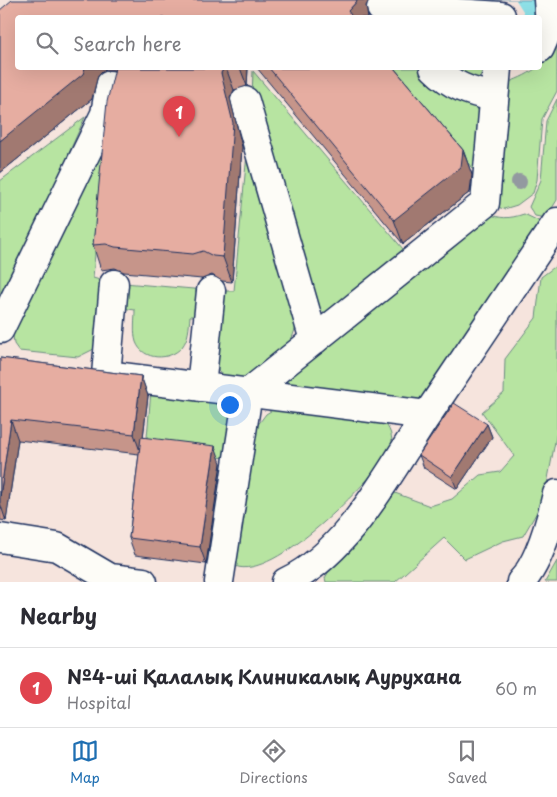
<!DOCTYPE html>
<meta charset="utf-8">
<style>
body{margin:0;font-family:"Playpen Sans",sans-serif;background:#f2f2f3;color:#2b2b33}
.you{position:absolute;left:229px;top:404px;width:18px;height:18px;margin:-12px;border:4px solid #fff;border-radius:50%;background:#1a73e8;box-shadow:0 0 0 8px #1a73e833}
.badge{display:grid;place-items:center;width:32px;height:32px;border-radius:50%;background:#1f6fb2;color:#fff;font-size:16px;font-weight:700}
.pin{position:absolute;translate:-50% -41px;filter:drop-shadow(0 1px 2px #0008)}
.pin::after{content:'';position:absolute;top:26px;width:18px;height:15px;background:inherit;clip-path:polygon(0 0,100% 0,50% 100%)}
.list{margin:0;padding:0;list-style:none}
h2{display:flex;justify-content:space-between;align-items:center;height:65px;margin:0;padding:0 20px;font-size:21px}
h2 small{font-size:16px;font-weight:400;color:#7c7c81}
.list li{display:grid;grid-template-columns:32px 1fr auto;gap:15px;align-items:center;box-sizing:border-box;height:80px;padding:0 20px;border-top:1px solid #e1e1e2}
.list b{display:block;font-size:19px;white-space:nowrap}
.list p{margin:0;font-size:16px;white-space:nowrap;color:#7c7c81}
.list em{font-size:16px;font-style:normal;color:#7c7c81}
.icon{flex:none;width:28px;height:28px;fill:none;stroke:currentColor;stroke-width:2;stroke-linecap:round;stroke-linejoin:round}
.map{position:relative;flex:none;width:557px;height:582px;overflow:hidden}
.search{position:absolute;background:#fff;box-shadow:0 5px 20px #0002;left:15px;right:15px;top:15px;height:55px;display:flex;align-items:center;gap:12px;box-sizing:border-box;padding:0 18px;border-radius:5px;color:#7c7c81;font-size:19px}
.sheet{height:145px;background:#fff}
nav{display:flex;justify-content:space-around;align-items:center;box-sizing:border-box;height:70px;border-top:1px solid #e1e1e2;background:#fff;font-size:14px;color:#7c7c81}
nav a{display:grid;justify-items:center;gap:2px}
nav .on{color:#1f6fb2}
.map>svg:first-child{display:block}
.green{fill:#b7e4a1;stroke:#698a80}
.water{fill:#8ee0e7;stroke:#6099b0}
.pier{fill:#f6e4dd}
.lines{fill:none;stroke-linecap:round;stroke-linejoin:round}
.minor-casing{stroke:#1b2f5e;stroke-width:31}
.minor{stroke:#fdfcf7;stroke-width:28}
.tree{fill:#9399a0}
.wall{fill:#c6958a;stroke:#1b2f5e}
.shaded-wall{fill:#a17971;stroke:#1b2f5e}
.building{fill:#e6ada1;stroke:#1b2f5e}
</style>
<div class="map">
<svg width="557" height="582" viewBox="0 0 557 582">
<rect width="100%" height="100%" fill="#f6e4dd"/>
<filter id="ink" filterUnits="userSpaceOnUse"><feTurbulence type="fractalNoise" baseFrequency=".02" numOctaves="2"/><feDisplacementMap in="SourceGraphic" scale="10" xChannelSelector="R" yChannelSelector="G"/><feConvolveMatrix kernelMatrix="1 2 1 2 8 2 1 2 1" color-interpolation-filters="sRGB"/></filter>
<g filter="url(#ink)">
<!-- green -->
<g class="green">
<path d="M557 41V91L542 119 537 180 533 193 517 205 504 209 494 206 503 84C528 76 547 65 557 41Z"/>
<polygon points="389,68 425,68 476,106 481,116 477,174"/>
<polygon points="443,68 486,68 481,76 475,80"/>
<polygon points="253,71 403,249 411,245 417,249 330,314 321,311 314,303 252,97"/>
<polygon points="557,99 557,200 546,218 535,216 529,207 541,180 546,121"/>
<polygon points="85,117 0,308 0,181"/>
<polygon points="105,130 93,278 100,280 98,340 94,349 78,357 19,351 14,344 12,326"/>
<path d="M248 143 298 316C291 356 276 358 245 380 228 378 219 379 214 361L220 291H234Z"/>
<path d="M486 213C500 219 509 219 524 214L541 222 422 402 291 387 287 382 288 377Z"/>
<path d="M557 265V431L544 500 523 536 503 541 465 559 444 538 395 582H326L325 578C343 544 365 516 395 493L430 506 452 499 480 475 500 472 514 456 482 412 504 393 505 359 536 318 541 277Z"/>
<path d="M124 283 205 290 202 316H190C189 327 189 338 182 347 170 361 143 361 136 342 133 332 135 320 135 310L122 308Z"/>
<polygon points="151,391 222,404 232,415 226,458 146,449"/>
<path d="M274 409 385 423C392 432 393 440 391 451 371 480 274 582 235 566L257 426 266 414Z"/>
<polygon points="557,561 557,582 545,582"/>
</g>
<!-- water -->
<polygon class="water" points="466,0 535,0 539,18 461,18"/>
<!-- pier -->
<polygon class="pier" points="484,0 516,0 523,11 523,17 461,18"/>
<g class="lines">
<!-- minor casing -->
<g class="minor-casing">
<g id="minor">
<polyline points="381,8 501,16"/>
<polyline points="540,48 550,25 548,0"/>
<path d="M434 68C452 86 470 92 494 97"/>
<polyline points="245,101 314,340"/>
<polyline points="0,329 105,114 110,85"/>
<polyline points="106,375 427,415 557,222"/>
<polyline points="106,375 114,284"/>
<polyline points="201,387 211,291"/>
<polyline points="0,538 57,547 110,578 143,582"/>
<polyline points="219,582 248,393 485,203 497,68"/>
<path d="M286 582C349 552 389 472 427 415"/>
<path d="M521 582C540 562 551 520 557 494"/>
</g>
</g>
<!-- minor -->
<use href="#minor" class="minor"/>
</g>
<!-- trees -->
<circle class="tree" cx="519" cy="182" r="8"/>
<!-- wall -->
<g class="wall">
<polygon points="366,6 368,18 18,18 18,68 248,68 247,86 234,90 230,98 242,147 232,282 222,281 212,275 202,279 124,272 115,268 101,270 93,245 115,71 113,70 105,70 98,75 92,99 0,173 0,10"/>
<polygon points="257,68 394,68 463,150 472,175 470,192 403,244"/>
<polygon points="0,358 141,376 148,396 143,437 221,463 206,564 135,555 129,538 139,454 18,440 6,521 0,520"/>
<polygon points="487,424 492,437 457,489 424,468 419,455"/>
</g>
<!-- shaded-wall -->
<g class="shaded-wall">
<polygon points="358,0 369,0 366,6 368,18 350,18 348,11"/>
<polygon points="85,68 104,68 105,70 98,75 92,99 0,173 0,141"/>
<polygon points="224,68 226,68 234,90 230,98 242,147 232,282 223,257 221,73"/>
<polygon points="240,68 248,68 247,86"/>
<polygon points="463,150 472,175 470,192 403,244 394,220"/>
<polygon points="141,376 148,396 141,454 134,434"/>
<polygon points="11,420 18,440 6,521 0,503 0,497"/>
<polygon points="487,424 492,437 457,489 452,477"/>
<polygon points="215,446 221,463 206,564 200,547"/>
</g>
<!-- building -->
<g class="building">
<polygon points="12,0 358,0 348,11 353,18 18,18 18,68 85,68 83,74 0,141 0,10"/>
<polygon points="115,68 224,68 221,73 233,123 223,257 213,256 203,251 193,254 115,247 106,244 93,245 107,102"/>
<polygon points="269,68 394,68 463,150 461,167 394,220"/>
<polygon points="0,358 141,376 134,434 11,420 0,497"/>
<polygon points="454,403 487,424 452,477 419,455"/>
<polygon points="141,437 215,446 200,547 129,538"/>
</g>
</g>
</svg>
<div class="you"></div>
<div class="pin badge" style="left:179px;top:137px;background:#e0444e">1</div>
<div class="search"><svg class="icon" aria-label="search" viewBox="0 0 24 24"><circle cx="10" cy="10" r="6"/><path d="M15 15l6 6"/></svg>Search here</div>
</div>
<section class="sheet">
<h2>Nearby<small></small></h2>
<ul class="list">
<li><span class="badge" style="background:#e0444e">1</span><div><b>№4-ші Қалалық Клиникалық Аурухана</b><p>Hospital</p></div><em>60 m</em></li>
</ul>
</section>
<nav>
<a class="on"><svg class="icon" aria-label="map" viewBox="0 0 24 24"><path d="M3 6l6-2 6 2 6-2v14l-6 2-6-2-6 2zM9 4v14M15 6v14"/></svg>Map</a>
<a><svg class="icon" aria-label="directions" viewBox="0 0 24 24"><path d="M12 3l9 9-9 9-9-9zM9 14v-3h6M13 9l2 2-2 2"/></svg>Directions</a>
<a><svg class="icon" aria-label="saved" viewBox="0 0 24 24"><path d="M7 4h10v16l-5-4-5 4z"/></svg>Saved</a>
</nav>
